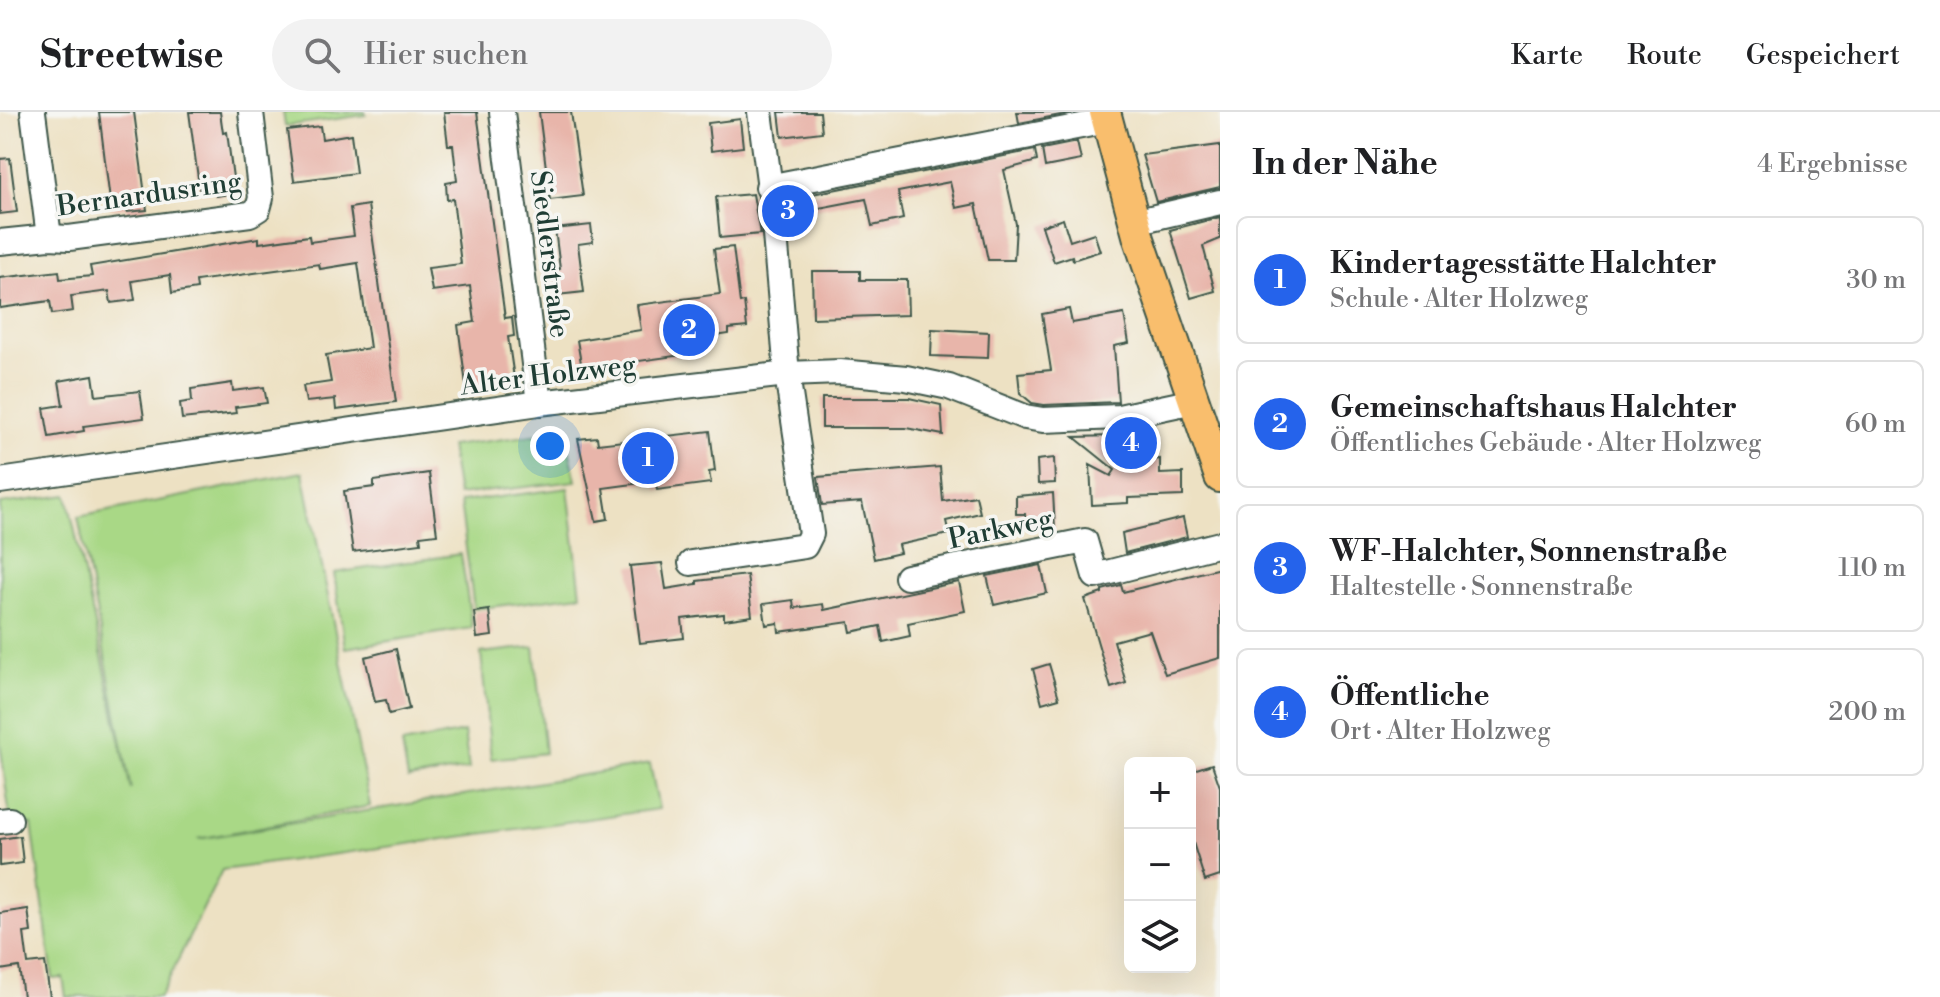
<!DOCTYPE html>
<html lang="de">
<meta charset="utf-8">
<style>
body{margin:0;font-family:"Libre Bodoni",serif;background:#f2f2f2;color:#202124}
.controls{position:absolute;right:24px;bottom:24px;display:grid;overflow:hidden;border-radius:12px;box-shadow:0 8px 32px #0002}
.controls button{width:72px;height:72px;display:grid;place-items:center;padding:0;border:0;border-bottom:2px solid #e0e0e0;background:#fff;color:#202124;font:40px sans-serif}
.you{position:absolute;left:550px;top:334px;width:28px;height:28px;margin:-20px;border:6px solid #fff;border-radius:50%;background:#1a73e8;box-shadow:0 0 0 12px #1a73e833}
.badge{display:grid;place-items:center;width:52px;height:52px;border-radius:50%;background:#2563eb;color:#fff;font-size:26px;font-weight:700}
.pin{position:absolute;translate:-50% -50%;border:4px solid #fff;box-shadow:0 2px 8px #0006}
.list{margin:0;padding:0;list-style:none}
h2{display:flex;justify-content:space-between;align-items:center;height:104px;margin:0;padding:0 32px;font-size:34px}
h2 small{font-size:26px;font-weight:400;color:#757577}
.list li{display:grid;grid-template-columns:52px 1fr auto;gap:24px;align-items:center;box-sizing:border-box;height:128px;margin:0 16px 16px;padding:0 16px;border:2px solid #e0e0e0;border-radius:12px}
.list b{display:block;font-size:30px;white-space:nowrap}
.list p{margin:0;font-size:26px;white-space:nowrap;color:#757577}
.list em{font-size:26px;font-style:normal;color:#757577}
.icon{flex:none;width:44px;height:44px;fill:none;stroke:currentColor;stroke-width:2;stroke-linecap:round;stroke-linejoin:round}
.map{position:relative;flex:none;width:1220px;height:885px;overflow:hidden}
header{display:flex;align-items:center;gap:48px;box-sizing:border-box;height:112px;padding:0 40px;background:#fff;border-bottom:2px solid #e0e0e0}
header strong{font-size:38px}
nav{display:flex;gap:44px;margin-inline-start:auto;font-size:28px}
.search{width:560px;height:72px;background:#f2f2f2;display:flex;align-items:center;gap:20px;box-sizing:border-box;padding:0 28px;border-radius:44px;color:#757577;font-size:30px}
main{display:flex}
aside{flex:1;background:#fff}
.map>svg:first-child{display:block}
.green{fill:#a9d886;stroke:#648a5d;stroke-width:2}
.building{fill:#e8b5aa}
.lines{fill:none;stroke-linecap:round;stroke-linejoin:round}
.minor-casing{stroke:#3e5649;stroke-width:28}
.major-casing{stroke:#3e5649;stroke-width:34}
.minor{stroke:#fff;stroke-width:24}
.major{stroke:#f9be6d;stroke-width:30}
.labels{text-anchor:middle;stroke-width:7;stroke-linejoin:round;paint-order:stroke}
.street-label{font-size:28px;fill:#1f3d34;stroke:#f6f6f2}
</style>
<header>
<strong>Streetwise</strong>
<div class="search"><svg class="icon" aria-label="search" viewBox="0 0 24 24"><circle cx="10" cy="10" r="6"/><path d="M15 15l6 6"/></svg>Hier suchen</div>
<nav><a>Karte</a><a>Route</a><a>Gespeichert</a></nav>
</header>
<main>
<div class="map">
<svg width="1220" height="885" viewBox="0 0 1220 885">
<rect width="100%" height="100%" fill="#f6f6f2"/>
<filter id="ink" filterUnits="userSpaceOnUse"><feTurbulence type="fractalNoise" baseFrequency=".0125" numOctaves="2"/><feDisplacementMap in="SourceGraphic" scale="16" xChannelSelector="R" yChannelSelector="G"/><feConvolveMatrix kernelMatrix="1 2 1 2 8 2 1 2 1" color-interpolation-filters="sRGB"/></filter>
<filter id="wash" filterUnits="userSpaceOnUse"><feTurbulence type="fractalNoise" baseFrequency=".006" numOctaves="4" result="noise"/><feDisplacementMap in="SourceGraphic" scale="32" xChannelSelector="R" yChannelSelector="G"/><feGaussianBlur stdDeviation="1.8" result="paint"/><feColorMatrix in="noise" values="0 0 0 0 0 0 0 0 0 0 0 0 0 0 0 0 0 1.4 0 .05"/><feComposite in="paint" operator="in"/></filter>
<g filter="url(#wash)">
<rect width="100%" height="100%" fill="#ede1c3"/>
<!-- green -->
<g class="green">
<polygon points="283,0 365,0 366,3 285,14"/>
<polygon points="565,319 576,369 458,383 450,334"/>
<polygon points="303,360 370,694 198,727 650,652 659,697 222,758 160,885 66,885 63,866 53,867 32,712 11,714 0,630 0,392 67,383 131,678 78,405"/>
<polygon points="568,376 581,483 474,497 460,390"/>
<polygon points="461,442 472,516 345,536 334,461"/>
<polygon points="534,535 545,641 491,647 481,541"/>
<polygon points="464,620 469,657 408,667 402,632"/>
</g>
<g id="blocks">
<!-- building -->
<g class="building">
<polygon points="99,0 134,0 147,98 127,100 127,95 111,97"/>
<polygon points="189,0 220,0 223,21 227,20 235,81 216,84 215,79 200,81"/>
<polygon points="444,0 477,0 505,206 512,205 514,224 508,225 515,273 467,280 458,213 475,210 470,174 432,179 428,156 461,152 453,87 447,88 446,71 457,69 453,33 448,33"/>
<polygon points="539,0 571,0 583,84 550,88"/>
<polygon points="779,0 820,0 822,20 782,25"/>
<polygon points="1017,0 1071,0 1071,1 1019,11"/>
<polygon points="740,7 743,35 711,39 708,11"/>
<polygon points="320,14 322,27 351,22 356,61 294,69 287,18"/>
<polygon points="1077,30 1081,48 1045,55 1042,37"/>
<polygon points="1220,33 1220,75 1156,90 1142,43"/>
<polygon points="1035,38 1037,49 1004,58 1016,112 1014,148 988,148 976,92 956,96 950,70 898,80 903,107 872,114 866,87 793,101 796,118 790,119 787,87"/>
<polygon points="10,46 17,100 0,102 0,47"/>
<polygon points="753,82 760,122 720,126 716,85"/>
<polygon points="368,93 396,290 336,298 335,287 306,290 303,274 331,270 326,243 370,236 358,151 320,157 319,152 196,169 197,177 172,181 170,163 132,169 135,188 111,191 109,179 71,184 73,199 52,202 50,189 0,196 0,166 59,159 60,167 92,164 90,154 259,126 259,131 309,124 310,130 354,124 350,96"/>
<polygon points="1220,105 1220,127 1203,134 1215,179 1191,186 1170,118"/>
<polygon points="1063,107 1070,129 1094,121 1100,139 1073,148 1072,144 1054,150 1042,114"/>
<polygon points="591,113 593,130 578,132 584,180 557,183 553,158 560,157 555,117"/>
<polygon points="733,135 740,191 744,190 747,215 729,217 729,222 702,226 704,240 582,257 577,228 641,218 637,193 720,182 714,137"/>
<polygon points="812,159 860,159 860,168 907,168 908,203 813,206"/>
<polygon points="1069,197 1072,211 1124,202 1129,231 1114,234 1118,290 1044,293 1032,291 1020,281 1018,261 1051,258 1042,202"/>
<polygon points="932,217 989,220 988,246 931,244"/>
<polygon points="93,263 96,284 140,279 144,306 83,314 84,319 49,325 44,296 63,293 59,269"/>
<polygon points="232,271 233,279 264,275 267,291 235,295 236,301 182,307 180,291 192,289 191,277"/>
<polygon points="822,286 909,286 941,293 943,323 906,316 822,316"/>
<polygon points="1144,315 1146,349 1160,347 1160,362 1183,361 1183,384 1128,386 1128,391 1092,393 1090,353 1111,364 1115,358 1074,325 1116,324 1115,320"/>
<polygon points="710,319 715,359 709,360 711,371 657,378 656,369 603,376 608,407 596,409 578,327 597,325 598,332"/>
<polygon points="1054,346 1055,371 1038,372 1037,348"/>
<polygon points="940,355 943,389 976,384 980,401 946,409 949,422 898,433 900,441 874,447 862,390 822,393 818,365"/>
<polygon points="429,361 437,422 420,424 421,431 353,440 344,379 374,375 374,369"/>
<polygon points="1053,381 1055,416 1026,417 1025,402 1016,402 1016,384"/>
<polygon points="1183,406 1187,425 1125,441 1122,421"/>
<polygon points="662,451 666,477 697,472 697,469 747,463 752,504 724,508 724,502 682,507 684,526 640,531 630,454"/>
<polygon points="1041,453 1047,481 994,493 987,464"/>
<polygon points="1220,456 1220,546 1165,562 1150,519 1114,529 1126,571 1111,576 1085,487 1102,481 1102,478 1121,473 1123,480"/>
<polygon points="959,470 965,499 908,511 910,524 883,530 880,514 851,520 849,510 779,520 778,511 766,513 763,492 793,488 794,496 823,492 824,498"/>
<polygon points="489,498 492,524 477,526 474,500"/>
<polygon points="396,537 409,597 389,602 386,588 375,590 365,545"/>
<polygon points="1049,552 1059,586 1042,591 1033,557"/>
<polygon points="1212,652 1220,675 1220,764 1205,769 1190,721 1190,659"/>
<polygon points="20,724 23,751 0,754 0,727"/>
<polygon points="28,797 31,820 24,821 28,852 45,850 50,885 23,885 19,855 0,858 0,801"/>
</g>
</g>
</g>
<g filter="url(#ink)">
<use href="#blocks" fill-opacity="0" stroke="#3e5649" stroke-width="2"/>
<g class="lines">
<!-- minor casing -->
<g class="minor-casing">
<g id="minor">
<polyline points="33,0 49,125"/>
<polyline points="502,0 539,291"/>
<polyline points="768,75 1107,9"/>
<polyline points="1134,110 1220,90"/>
<polyline points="0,130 49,125 69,126 250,102 258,97 261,86 251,0"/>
<polyline points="0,369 539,291 787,262 840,260 906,266 949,275 1025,305 1043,308 1119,305 1194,289"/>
<polyline points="691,451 805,434 811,422 787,262 773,99 760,0"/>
<polyline points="907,465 1085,429 1095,464 1220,432"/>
<polyline points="0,709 10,708"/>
</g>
</g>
<!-- major casing -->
<g class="major-casing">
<polyline id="major" points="1105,0 1139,127 1220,365"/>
</g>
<!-- minor -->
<use href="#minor" class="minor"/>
<!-- major -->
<use href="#major" class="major"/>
</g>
</g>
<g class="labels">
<!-- street labels -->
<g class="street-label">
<text transform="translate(149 81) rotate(-8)" y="10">Bernardusring</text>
<text transform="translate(551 142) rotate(83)" y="10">Siedlerstraße</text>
<text transform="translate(548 262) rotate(-7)" y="10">Alter Holzweg</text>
<text transform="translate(1000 416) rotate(-12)" y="10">Parkweg</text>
</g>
</g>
</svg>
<div class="controls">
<button>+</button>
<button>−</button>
<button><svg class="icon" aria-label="layers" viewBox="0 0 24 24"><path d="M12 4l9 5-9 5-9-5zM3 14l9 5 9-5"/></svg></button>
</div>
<div class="you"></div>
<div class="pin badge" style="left:648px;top:346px">1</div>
<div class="pin badge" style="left:689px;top:218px">2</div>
<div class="pin badge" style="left:788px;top:99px">3</div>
<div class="pin badge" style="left:1131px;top:331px">4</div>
</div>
<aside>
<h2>In der Nähe<small>4 Ergebnisse</small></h2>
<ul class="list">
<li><span class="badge">1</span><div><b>Kindertagesstätte Halchter</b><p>Schule · Alter Holzweg</p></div><em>30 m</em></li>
<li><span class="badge">2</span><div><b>Gemeinschaftshaus Halchter</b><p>Öffentliches Gebäude · Alter Holzweg</p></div><em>60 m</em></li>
<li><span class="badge">3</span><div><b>WF-Halchter, Sonnenstraße</b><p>Haltestelle · Sonnenstraße</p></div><em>110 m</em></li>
<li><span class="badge">4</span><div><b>Öffentliche</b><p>Ort · Alter Holzweg</p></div><em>200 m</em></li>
</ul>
</aside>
</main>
